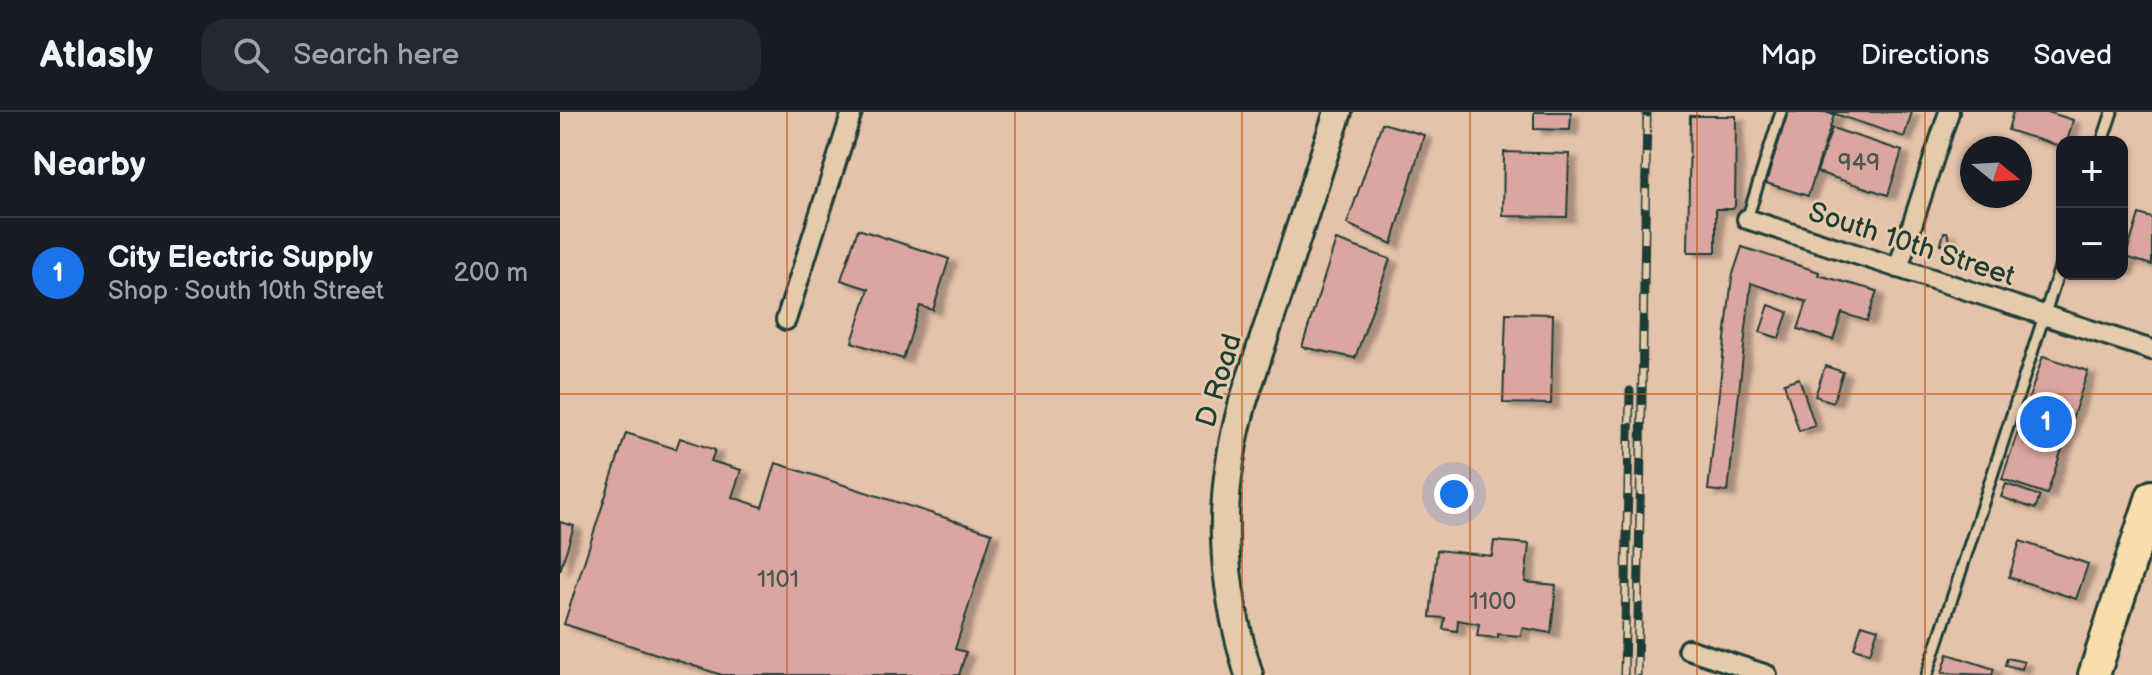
<!DOCTYPE html>
<meta charset="utf-8">
<style>
body{margin:0;font-family:"Balsamiq Sans",sans-serif;background:#242831;color:#f1f3f6}
.controls{position:absolute;right:24px;top:24px;display:grid;overflow:hidden;border-radius:16px;box-shadow:0 2px 6px #0004}
.controls button{width:72px;height:72px;display:grid;place-items:center;padding:0;border:0;border-bottom:2px solid #363941;background:#171b24;color:#f1f3f6;font:40px sans-serif}
.compass{position:absolute;left:1400px;top:24px;width:72px;height:72px;border-radius:50%;background:#171b24;box-shadow:0 2px 6px #0004;rotate:108deg}
.you{position:absolute;left:894px;top:382px;width:28px;height:28px;margin:-20px;border:6px solid #fff;border-radius:50%;background:#1a73e8;box-shadow:0 0 0 12px #1a73e833}
.badge{display:grid;place-items:center;width:52px;height:52px;border-radius:50%;background:#1a73e8;color:#fff;font-size:26px;font-weight:700}
.pin{position:absolute;translate:-50% -50%;border:4px solid #fff;box-shadow:0 2px 8px #0006}
.list{margin:0;padding:0;list-style:none}
h2{display:flex;justify-content:space-between;align-items:center;height:104px;margin:0;padding:0 32px;font-size:34px}
h2 small{font-size:26px;font-weight:400;color:#9ea1a6}
.list li{display:grid;grid-template-columns:52px 1fr auto;gap:24px;align-items:center;box-sizing:border-box;height:112px;padding:0 32px;border-top:2px solid #363941}
.list b{display:block;font-size:30px;white-space:nowrap}
.list p{margin:0;font-size:26px;white-space:nowrap;color:#9ea1a6}
.list em{font-size:26px;font-style:normal;color:#9ea1a6}
.icon{flex:none;width:44px;height:44px;fill:none;stroke:currentColor;stroke-width:2;stroke-linecap:round;stroke-linejoin:round}
.map{position:relative;flex:none;width:1592px;height:563px;overflow:hidden}
header{display:flex;align-items:center;gap:48px;box-sizing:border-box;height:112px;padding:0 40px;background:#171b24;border-bottom:2px solid #363941}
header strong{font-size:38px}
nav{display:flex;gap:44px;margin-inline-start:auto;font-size:28px}
.search{width:560px;height:72px;background:#242831;display:flex;align-items:center;gap:20px;box-sizing:border-box;padding:0 28px;border-radius:24px;color:#9ea1a6;font-size:30px}
main{display:flex}
aside{flex:1;background:#171b24}
.map>svg:first-child{display:block}
.building{fill:#dca6a0;stroke:#1f3d34;stroke-width:2;filter:url(#shadow)}
.lines{fill:none;stroke-linecap:round;stroke-linejoin:round}
.lane-casing{stroke:#1f3d34;stroke-width:15}
.street-casing{stroke:#1f3d34;stroke-width:24}
.secondary-casing{stroke:#1f3d34;stroke-width:32}
.primary-casing{stroke:#1f3d34;stroke-width:36}
.lane{stroke:#e4cbac;stroke-width:9}
.street{stroke:#e4cbac;stroke-width:18}
.secondary{stroke:#e4cbac;stroke-width:26}
.primary{stroke:#f9deab;stroke-width:30}
.rail-casing{stroke:#1f3d34;stroke-width:9}
.rail{stroke:#e4cbac;stroke-width:6;stroke-dasharray:18;stroke-linecap:butt}
.grid{fill:none;stroke:#b65216;stroke-width:2;stroke-opacity:0.55}
.labels{text-anchor:middle;stroke-width:6;stroke-linejoin:round;paint-order:stroke}
.number-label{font-size:24px;fill:#4e574f}
.street-label{font-size:28px;fill:#1f3d34;stroke:#e4cbac}
</style>
<header>
<strong>Atlasly</strong>
<div class="search"><svg class="icon" aria-label="search" viewBox="0 0 24 24"><circle cx="10" cy="10" r="6"/><path d="M15 15l6 6"/></svg>Search here</div>
<nav><a>Map</a><a>Directions</a><a>Saved</a></nav>
</header>
<main>
<aside>
<h2>Nearby<small></small></h2>
<ul class="list">
<li><span class="badge">1</span><div><b>City Electric Supply</b><p>Shop · South 10th Street</p></div><em>200 m</em></li>
</ul>
</aside>
<div class="map">
<svg width="1592" height="563" viewBox="0 0 1592 563">
<defs>
<filter id="shadow"><feDropShadow dx="8" dy="4.5" stdDeviation="2" flood-color="#0004"/></filter>
</defs>
<rect width="100%" height="100%" fill="#e5c2aa"/>
<filter id="ink" filterUnits="userSpaceOnUse"><feTurbulence type="fractalNoise" baseFrequency=".0125" numOctaves="2"/><feDisplacementMap in="SourceGraphic" scale="16" xChannelSelector="R" yChannelSelector="G"/><feConvolveMatrix kernelMatrix="1 2 1 2 8 2 1 2 1" color-interpolation-filters="sRGB"/></filter>
<g filter="url(#ink)">
<!-- building -->
<g class="building">
<polygon points="974,0 1011,0 1010,18 974,17"/>
<polygon points="1228,0 1265,0 1274,3 1248,84 1206,71"/>
<polygon points="1269,0 1352,0 1344,25"/>
<polygon points="1453,0 1488,0 1513,8 1507,30 1502,30 1502,35 1448,18"/>
<polygon points="1130,4 1176,4 1175,94 1173,97 1156,97 1156,140 1128,140"/>
<polygon points="822,11 864,23 832,132 787,112"/>
<polygon points="1272,16 1342,39 1328,83 1257,60"/>
<polygon points="944,40 1009,42 1007,105 943,104"/>
<polygon points="1579,102 1592,106 1592,153 1569,146 1564,159 1562,158 1562,142 1566,144"/>
<polygon points="298,117 389,147 373,198 360,194 343,247 292,230 309,177 281,168"/>
<polygon points="1384,120 1387,120 1393,136 1381,132"/>
<polygon points="776,128 830,147 795,246 742,235"/>
<polygon points="1182,135 1259,160 1258,163 1317,179 1307,209 1282,201 1273,228 1238,217 1247,190 1191,171 1168,380 1148,378 1172,165"/>
<polygon points="1209,193 1228,200 1219,226 1200,220"/>
<polygon points="946,201 993,202 991,292 943,291"/>
<polygon points="1483,244 1528,259 1487,382 1442,367"/>
<polygon points="1265,254 1283,260 1273,290 1255,284"/>
<polygon points="1239,266 1255,314 1239,319 1224,271"/>
<polygon points="66,321 116,337 120,326 155,338 151,349 181,358 172,385 202,395 216,351 432,421 395,537 406,540 399,563 162,563 4,512"/>
<polygon points="1446,372 1480,384 1475,397 1441,385"/>
<polygon points="0,410 14,414 0,459"/>
<polygon points="934,429 969,432 965,470 996,473 991,521 962,516 961,524 938,522 938,526 917,524 919,512 898,508 897,519 883,517 885,506 870,505 877,438 932,444"/>
<polygon points="1460,429 1528,452 1516,487 1449,465"/>
<polygon points="1302,512 1318,517 1310,541 1294,536"/>
<polygon points="1388,542 1434,557 1432,563 1382,561"/>
<polygon points="1447,546 1464,550 1462,557 1445,553"/>
</g>
<g class="lines">
<!-- lane casing -->
<g class="lane-casing">
<g id="lane">
<polyline points="1542,30 1552,0"/>
<polyline points="1187,107 1221,0"/>
<polyline points="1367,563 1502,149"/>
</g>
</g>
<!-- street casing -->
<g class="street-casing">
<g id="street">
<polyline points="1187,107 1592,238"/>
<polyline points="1338,156 1389,0"/>
<polyline points="226,208 292,0"/>
<polyline points="1128,537 1207,563"/>
</g>
</g>
<!-- secondary casing -->
<g class="secondary-casing">
<path id="secondary" d="M689 563C660 467 656 387 683 290L778 0"/>
</g>
<!-- primary casing -->
<g class="primary-casing">
<polyline id="primary" points="1534,563 1592,384"/>
</g>
<!-- lane -->
<use href="#lane" class="lane"/>
<!-- street -->
<use href="#street" class="street"/>
<!-- secondary -->
<use href="#secondary" class="secondary"/>
<!-- primary -->
<use href="#primary" class="primary"/>
<!-- rail casing -->
<g class="rail-casing">
<g id="rail">
<polyline points="1064,563 1070,279"/>
<polyline points="1077,563 1087,0"/>
</g>
</g>
<!-- rail -->
<use href="#rail" class="rail"/>
</g>
</g>
<!-- grid -->
<path class="grid" d="M227 0V563M455 0V563M682 0V563M910 0V563M1137 0V563M1365 0V563M0 282H1592"/>
<g class="labels">
<!-- number labels -->
<g class="number-label">
<text x="1299" y="58">949</text>
<text x="218" y="475">1101</text>
<text x="933" y="497">1100</text>
</g>
<!-- street labels -->
<g class="street-label">
<text transform="translate(1352 131) rotate(18)" y="10">South 10th Street</text>
<text transform="translate(658 268) rotate(-73)" y="10">D Road</text>
</g>
</g>
</svg>
<div class="controls">
<button>+</button>
<button>−</button>
</div>
<svg class="compass" viewBox="-18 -18 36 36"><path d="M0-13l5 13h-10z" fill="#e53935"/><path d="M0 13l5-13h-10z" fill="#9ea1a6"/></svg>
<div class="you"></div>
<div class="pin badge" style="left:1486px;top:310px">1</div>
</div>
</main>
